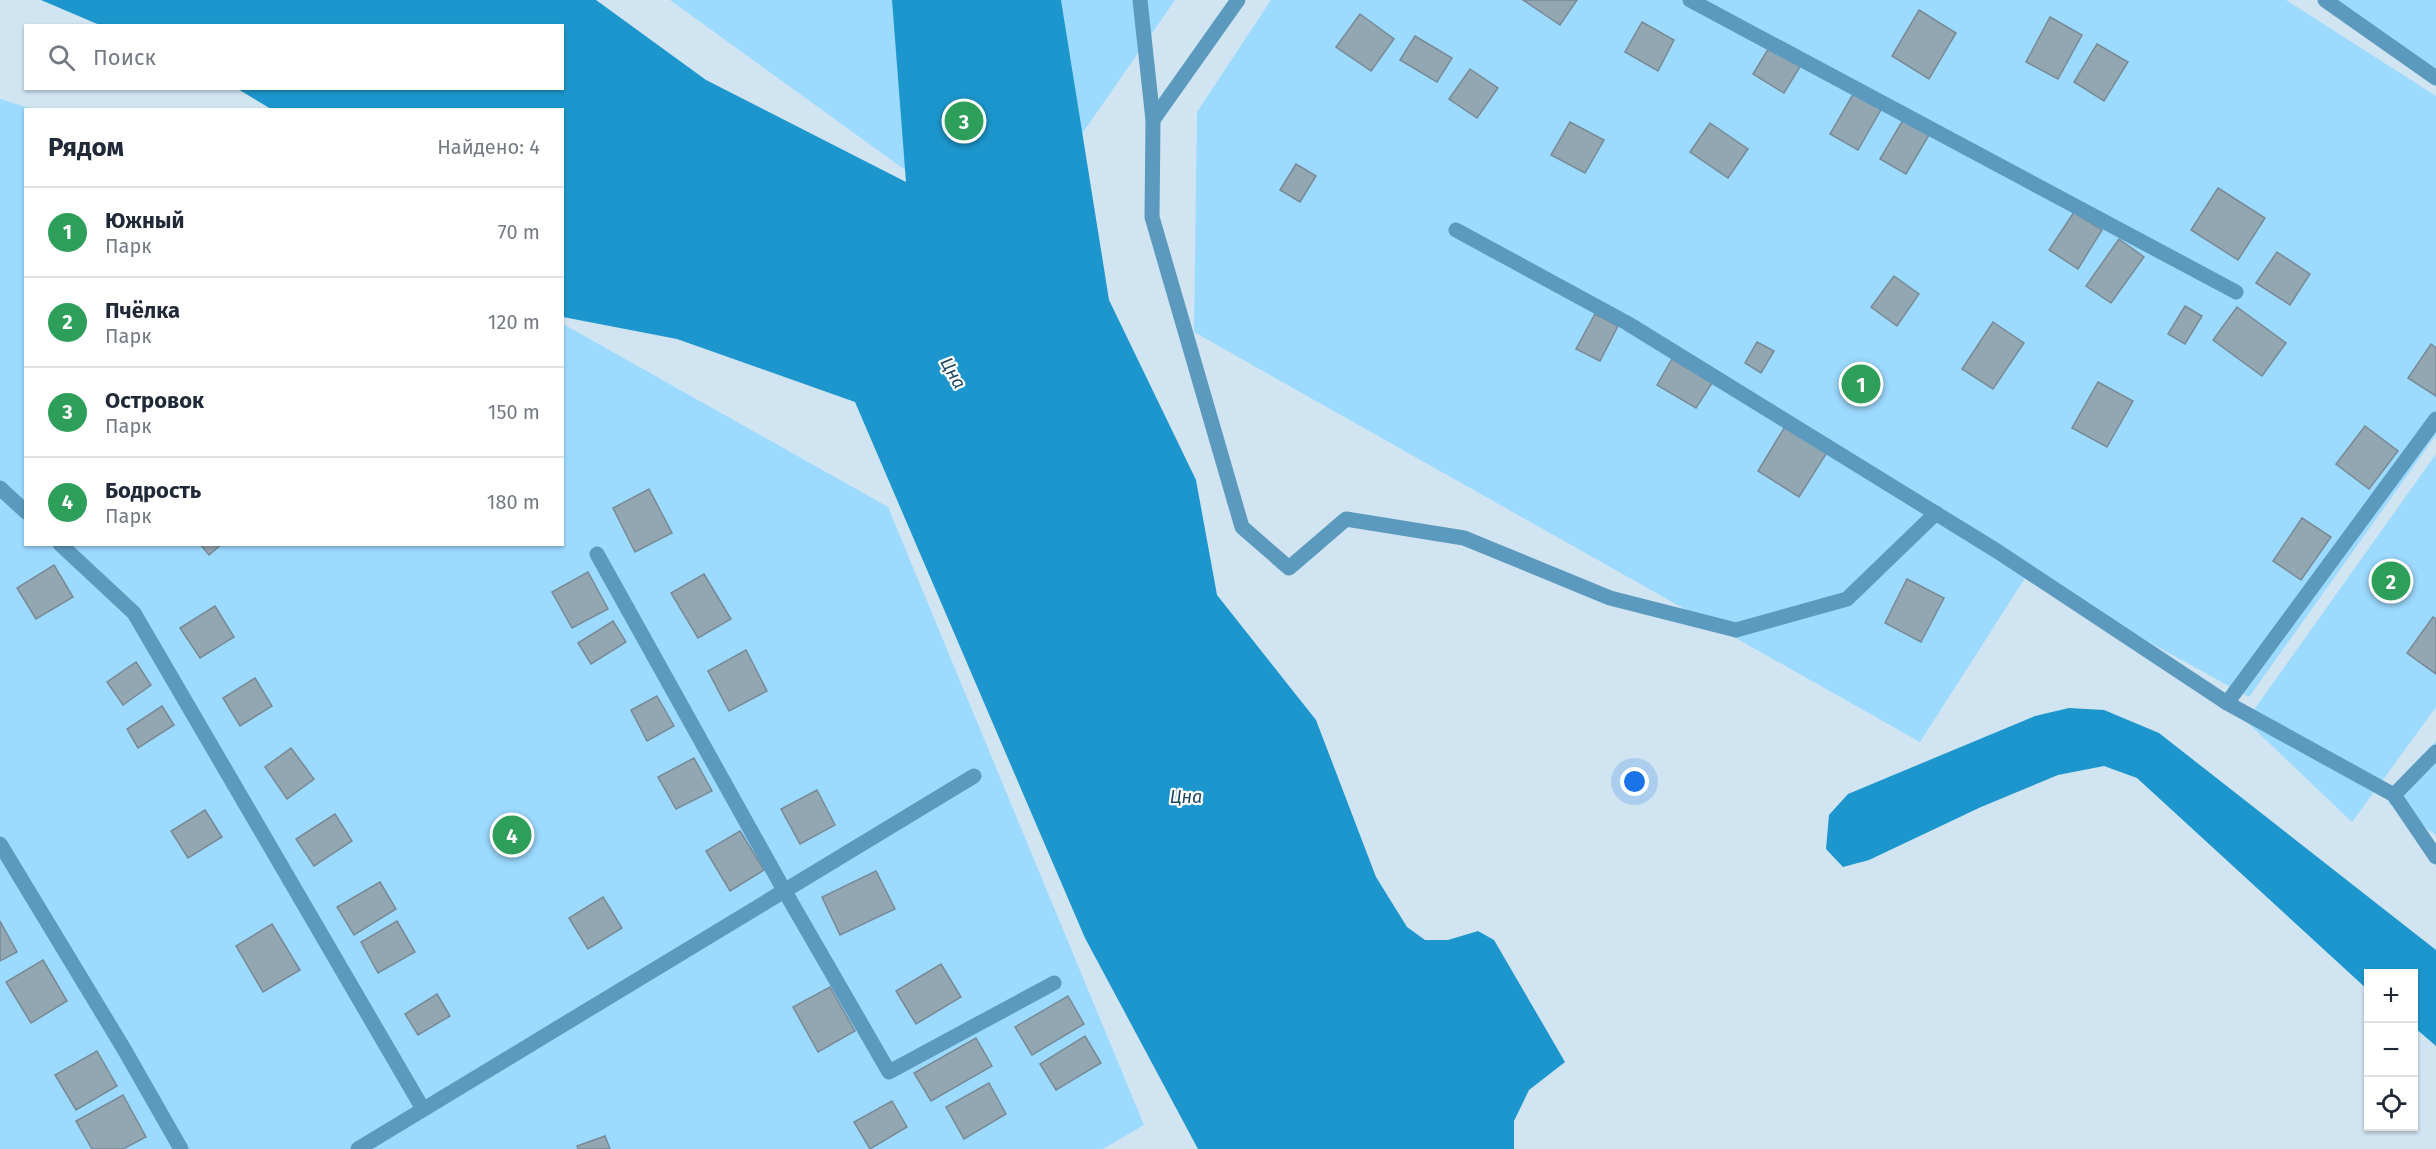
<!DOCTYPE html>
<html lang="ru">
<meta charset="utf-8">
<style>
body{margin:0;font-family:"Fira Sans",sans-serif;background:#f6f6f7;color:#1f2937}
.controls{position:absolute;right:18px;bottom:18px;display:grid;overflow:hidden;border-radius:0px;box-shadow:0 2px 4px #0004}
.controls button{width:54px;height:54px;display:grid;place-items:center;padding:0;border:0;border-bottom:2px solid #e0e1e3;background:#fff;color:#1f2937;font:30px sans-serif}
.you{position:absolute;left:1635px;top:782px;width:21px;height:21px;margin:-15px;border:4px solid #fff;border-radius:50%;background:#1a73e8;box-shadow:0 0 0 9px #1a73e833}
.badge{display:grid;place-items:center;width:39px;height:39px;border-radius:50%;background:#b45309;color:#fff;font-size:20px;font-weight:700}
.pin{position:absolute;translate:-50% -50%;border:3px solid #fff;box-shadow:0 2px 6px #0006}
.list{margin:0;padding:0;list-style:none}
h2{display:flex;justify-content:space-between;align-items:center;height:78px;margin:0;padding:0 24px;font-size:26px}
h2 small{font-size:20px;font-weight:400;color:#747a83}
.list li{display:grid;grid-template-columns:39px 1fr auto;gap:18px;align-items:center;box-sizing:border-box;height:90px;padding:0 24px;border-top:2px solid #e0e1e3}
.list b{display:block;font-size:22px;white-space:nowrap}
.list p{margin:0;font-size:20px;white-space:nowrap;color:#747a83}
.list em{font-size:20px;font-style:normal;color:#747a83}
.icon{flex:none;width:33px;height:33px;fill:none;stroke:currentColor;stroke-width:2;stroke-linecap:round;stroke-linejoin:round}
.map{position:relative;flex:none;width:2436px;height:1149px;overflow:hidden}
.search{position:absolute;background:#fff;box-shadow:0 2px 4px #0004;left:24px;top:24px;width:540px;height:66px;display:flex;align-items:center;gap:15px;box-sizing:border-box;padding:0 21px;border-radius:0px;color:#747a83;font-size:22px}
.panel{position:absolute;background:#fff;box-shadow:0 2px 4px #0004;left:24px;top:108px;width:540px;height:438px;border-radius:0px}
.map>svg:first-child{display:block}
.green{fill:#9ddaff}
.water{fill:#1c96cd}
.building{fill:#93a7b3;stroke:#778a96;stroke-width:1.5}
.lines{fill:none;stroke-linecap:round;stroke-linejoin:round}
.service{stroke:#5b9abe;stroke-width:15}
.minor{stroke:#5b9abe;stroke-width:15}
.labels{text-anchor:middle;stroke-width:4.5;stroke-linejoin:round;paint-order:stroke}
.water-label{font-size:18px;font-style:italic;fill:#1b4860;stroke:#fff}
</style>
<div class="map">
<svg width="2436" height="1149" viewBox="0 0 2436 1149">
<rect width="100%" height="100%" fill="#d0e4f1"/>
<!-- green -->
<g class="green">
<polygon points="670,0 1175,0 1006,243"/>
<polygon points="1271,0 2286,0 2436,96 2436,435 2249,697 2027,575 1920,742 1194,332 1197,112"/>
<polygon points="2327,0 2436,0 2436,69"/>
<polygon points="0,99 32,109 26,110 26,544 562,544 563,324 888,507 1144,1125 1103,1149 0,1149"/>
<polygon points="2436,454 2436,707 2352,822 2246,721"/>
<polygon points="2436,741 2436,835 2388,803"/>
</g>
<!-- water -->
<g class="water">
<polygon points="41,0 596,0 706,80 906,182 892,0 1061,0 1109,300 1196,480 1217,595 1316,720 1376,877 1407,927 1425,940 1448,940 1478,931 1494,940 1565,1062 1529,1090 1514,1121 1514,1149 1198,1149 1085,938 855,402 677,339 563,317 562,110 271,109 238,89 562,88 562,26 102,26"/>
<polygon points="2069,708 2104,710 2159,733 2436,950 2436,1046 2414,1027 2414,974 2368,974 2368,990 2137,778 2104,766 2058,775 1981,807 1869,860 1843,867 1826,849 1829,815 1848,794 2035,716"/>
</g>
<!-- building -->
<g class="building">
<polygon points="1523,0 1577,0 1560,25"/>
<polygon points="1919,10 1956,33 1929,79 1892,56"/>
<polygon points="1360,14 1394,39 1371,71 1336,47"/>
<polygon points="2050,17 2082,35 2058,79 2026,62"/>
<polygon points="1642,22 1674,40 1658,71 1625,52"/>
<polygon points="1415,36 1452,58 1437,82 1400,60"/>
<polygon points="1773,41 1804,60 1784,93 1753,74"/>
<polygon points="2097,44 2128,62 2104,101 2074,82"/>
<polygon points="1470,69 1498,88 1477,118 1449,99"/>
<polygon points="1855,91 1883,106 1858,150 1830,134"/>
<polygon points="1903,120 1929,135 1906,174 1880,159"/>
<polygon points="1570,122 1604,140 1585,173 1551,155"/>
<polygon points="1710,123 1748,149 1728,178 1690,152"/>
<polygon points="1296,164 1316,176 1300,202 1280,190"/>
<polygon points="2218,188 2265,218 2238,260 2191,230"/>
<polygon points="2074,212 2102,230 2078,269 2049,250"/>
<polygon points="2119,239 2144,257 2111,303 2086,286"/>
<polygon points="2277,252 2310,274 2290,305 2256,283"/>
<polygon points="1894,276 1919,294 1897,326 1871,307"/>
<polygon points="2185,306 2202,316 2185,344 2168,334"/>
<polygon points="2237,307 2286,343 2262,376 2213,340"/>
<polygon points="1595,314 1618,326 1600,361 1576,349"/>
<polygon points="1993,322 2024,343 1993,389 1962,369"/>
<polygon points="1757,342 1774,351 1761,373 1745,363"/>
<polygon points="2431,344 2436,348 2436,396 2408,378"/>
<polygon points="1672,359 1712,383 1696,408 1657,385"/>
<polygon points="2098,382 2133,401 2107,447 2072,428"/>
<polygon points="1789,420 1831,446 1799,497 1758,471"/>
<polygon points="2365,426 2398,451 2369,489 2336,464"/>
<polygon points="649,489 672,533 635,552 613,508"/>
<polygon points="2302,518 2331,537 2301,580 2273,561"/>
<polygon points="200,544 222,544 209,555"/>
<polygon points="54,565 73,597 36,619 17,588"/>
<polygon points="588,572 608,609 572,628 552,592"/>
<polygon points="704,574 731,619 698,638 671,593"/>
<polygon points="1907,579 1944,598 1921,642 1885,623"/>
<polygon points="215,606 234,637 200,658 180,628"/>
<polygon points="2433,617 2436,619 2436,674 2407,653"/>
<polygon points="613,621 626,642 591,664 578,643"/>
<polygon points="746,650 767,691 729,711 708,671"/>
<polygon points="136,662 151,685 123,705 107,682"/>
<polygon points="255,678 272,706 240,726 223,698"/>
<polygon points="657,696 674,726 647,741 631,710"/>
<polygon points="162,706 174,725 138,748 127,729"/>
<polygon points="291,748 314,779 287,799 265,767"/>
<polygon points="694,758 712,791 676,809 658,777"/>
<polygon points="817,790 835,825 800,844 781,809"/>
<polygon points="205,810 222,837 188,858 171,831"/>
<polygon points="335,814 352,841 314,866 296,839"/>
<polygon points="740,831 764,870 730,891 706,851"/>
<polygon points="876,871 895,909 840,935 822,897"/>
<polygon points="380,882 396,909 354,935 337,907"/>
<polygon points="603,897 622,928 588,949 569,918"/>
<polygon points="0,921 17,952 0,961"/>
<polygon points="397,921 415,952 378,973 361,942"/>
<polygon points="272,924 300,970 263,992 236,946"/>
<polygon points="43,960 67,1001 31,1023 6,982"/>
<polygon points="941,964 961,997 916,1024 896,991"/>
<polygon points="830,987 855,1031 818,1052 793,1007"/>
<polygon points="437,994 450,1016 418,1035 405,1014"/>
<polygon points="1068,996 1084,1024 1032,1055 1015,1027"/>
<polygon points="1085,1036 1101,1063 1056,1090 1040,1064"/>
<polygon points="976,1038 992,1066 931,1101 914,1073"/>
<polygon points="97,1051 117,1086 76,1110 55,1075"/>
<polygon points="989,1083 1006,1114 964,1139 946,1107"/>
<polygon points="123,1095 146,1137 123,1149 92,1149 76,1121"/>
<polygon points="892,1101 907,1127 870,1149 854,1122"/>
<polygon points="605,1136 610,1149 578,1149 577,1146"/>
</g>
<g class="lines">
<!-- service -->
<g class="service">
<polyline points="1690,0 2236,292"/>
<polyline points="2325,0 2436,78"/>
<polyline points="1153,120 1238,0"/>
<polyline points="1456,230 1627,323 1997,551 2227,703 2394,795"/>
<polyline points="2227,703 2436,419"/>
</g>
<!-- minor -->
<g class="minor">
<polyline points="1140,0 1153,120 1152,217 1242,527 1289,568 1346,519 1464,538 1610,598 1736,630 1847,599 1936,513"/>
<polyline points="0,488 26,512"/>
<polyline points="60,544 134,613 423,1109"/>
<polyline points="597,554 784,890 889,1072 1054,983"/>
<polyline points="2436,752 2394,795 2436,857"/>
<polyline points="0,844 124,1049 181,1149"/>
<polyline points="358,1149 974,776"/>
</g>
</g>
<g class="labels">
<!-- water labels -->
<g class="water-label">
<text transform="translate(953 373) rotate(60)" y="6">Цна</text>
<text x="1186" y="803">Цна</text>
</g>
</g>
</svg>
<div class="controls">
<button>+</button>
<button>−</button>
<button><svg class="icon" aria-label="locate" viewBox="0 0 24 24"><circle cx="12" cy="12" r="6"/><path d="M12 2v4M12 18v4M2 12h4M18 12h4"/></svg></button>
</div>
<div class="you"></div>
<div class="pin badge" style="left:1861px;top:384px;background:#2e9e5b">1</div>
<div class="pin badge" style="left:2391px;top:581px;background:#2e9e5b">2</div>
<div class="pin badge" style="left:964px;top:121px;background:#2e9e5b">3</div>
<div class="pin badge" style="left:512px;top:835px;background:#2e9e5b">4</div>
<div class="search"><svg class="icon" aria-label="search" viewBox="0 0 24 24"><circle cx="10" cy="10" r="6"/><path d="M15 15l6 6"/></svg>Поиск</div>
<section class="panel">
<h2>Рядом<small>Найдено: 4</small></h2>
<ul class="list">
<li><span class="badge" style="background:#2e9e5b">1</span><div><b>Южный</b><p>Парк</p></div><em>70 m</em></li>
<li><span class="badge" style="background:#2e9e5b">2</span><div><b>Пчёлка</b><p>Парк</p></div><em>120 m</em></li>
<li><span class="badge" style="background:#2e9e5b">3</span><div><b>Островок</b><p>Парк</p></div><em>150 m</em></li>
<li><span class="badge" style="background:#2e9e5b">4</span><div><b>Бодрость</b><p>Парк</p></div><em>180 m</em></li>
</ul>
</section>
</div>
